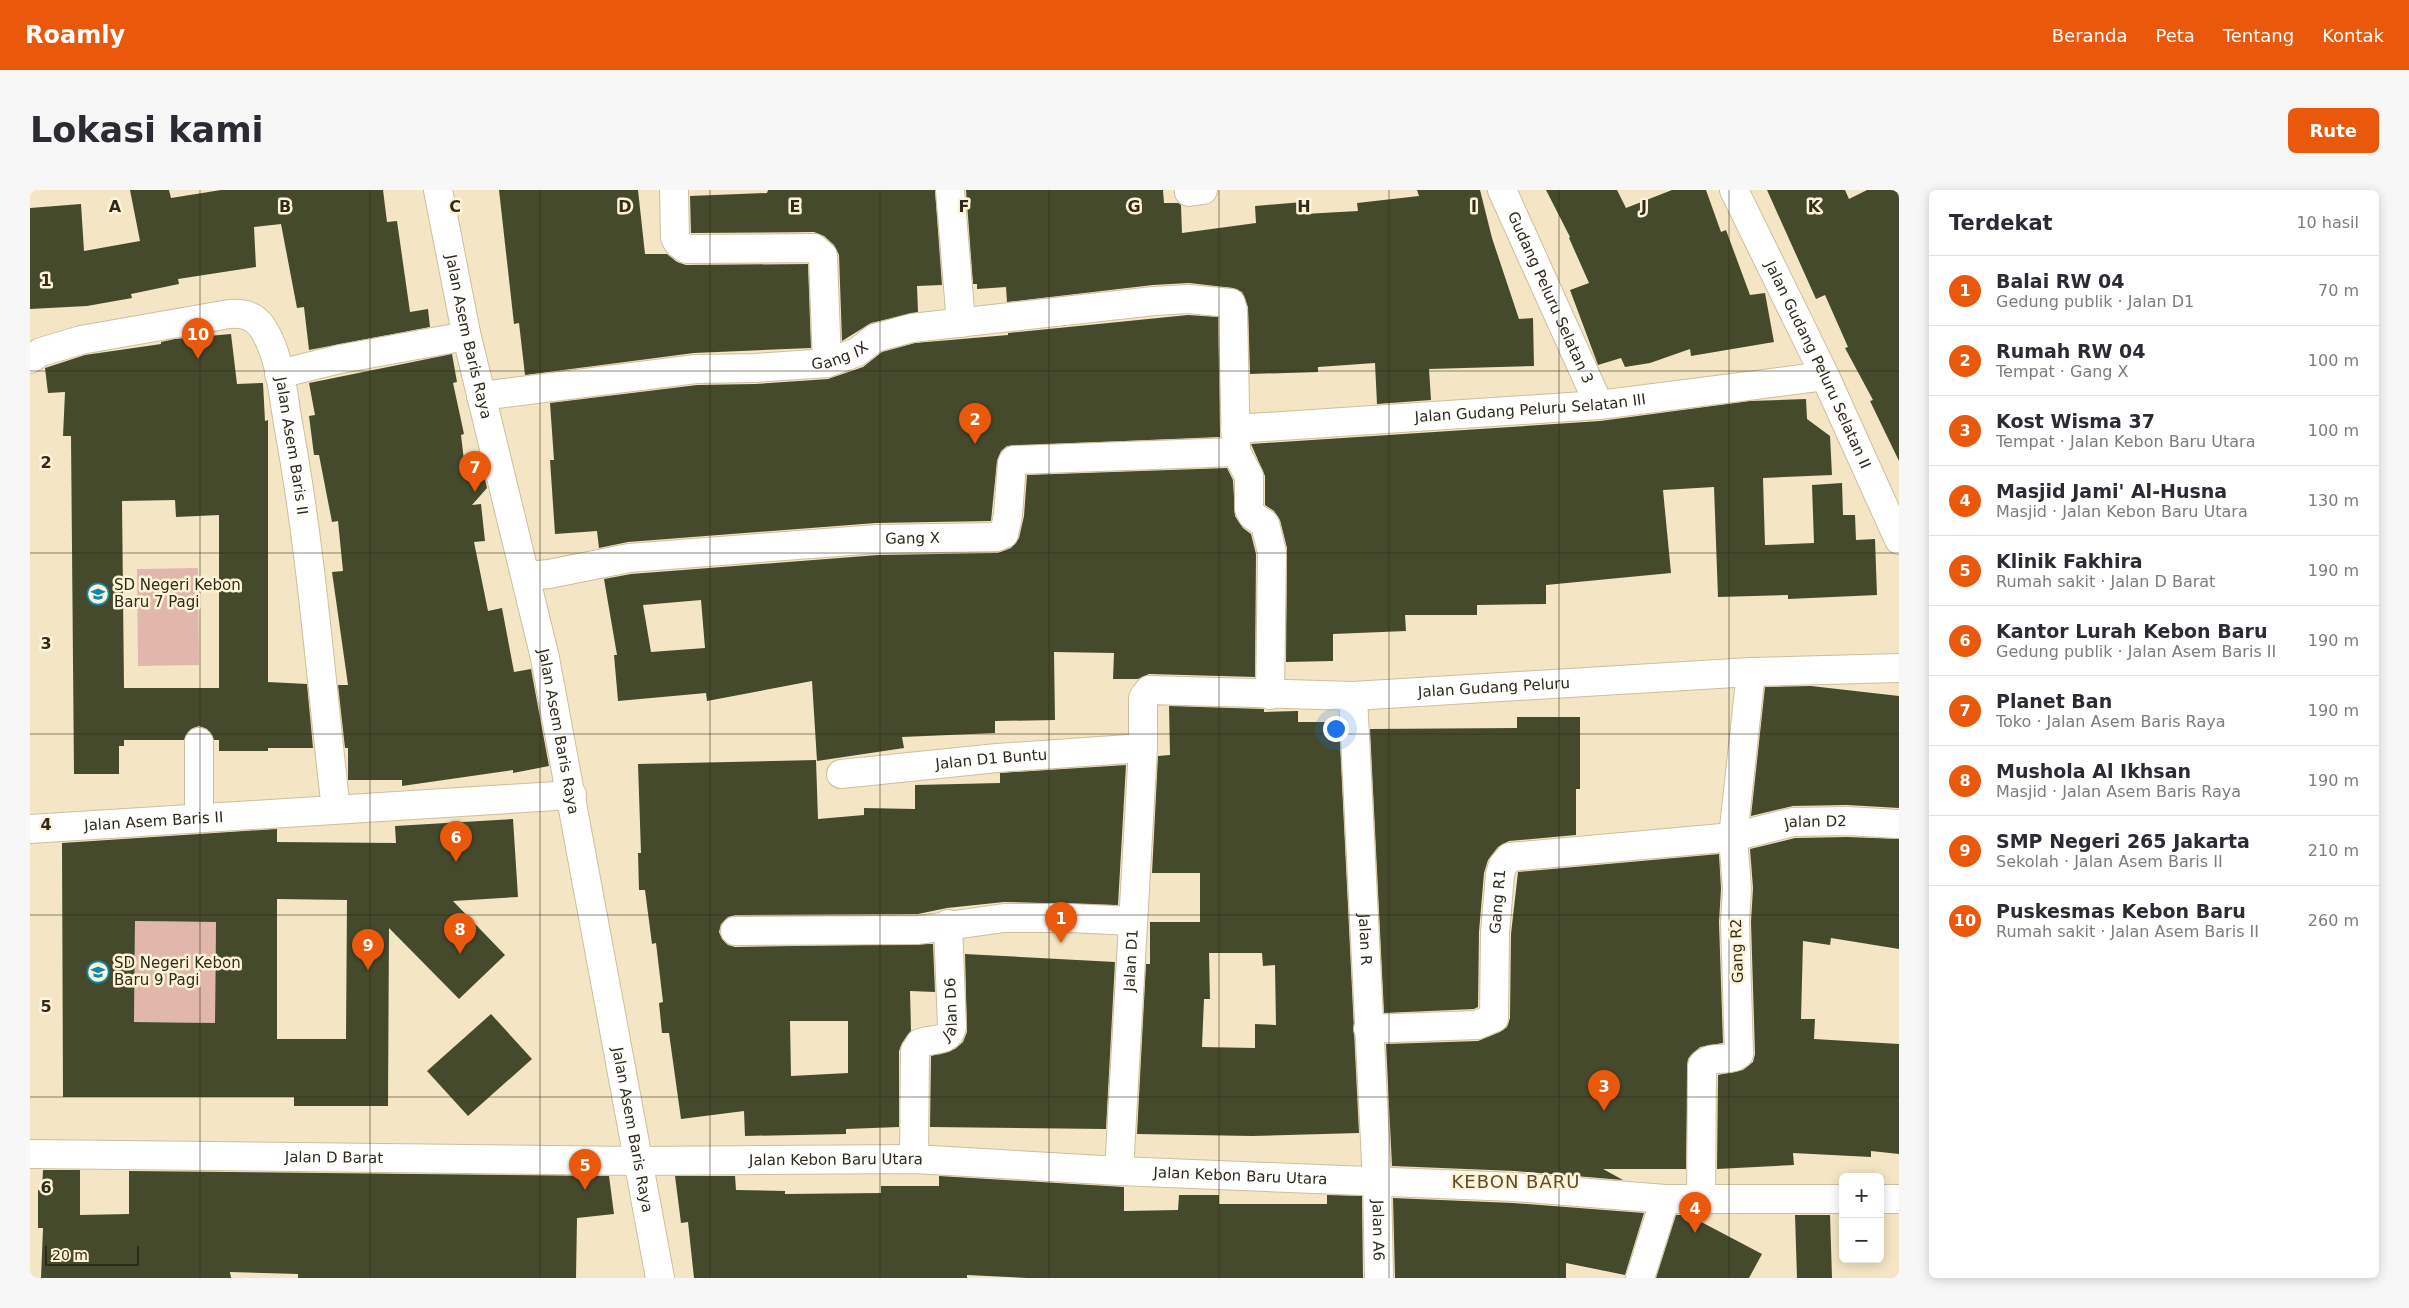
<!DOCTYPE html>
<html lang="id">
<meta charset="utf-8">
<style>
body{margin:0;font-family:"DejaVu Sans",sans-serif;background:#f7f7f7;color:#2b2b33}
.controls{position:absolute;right:15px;bottom:15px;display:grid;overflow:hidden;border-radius:8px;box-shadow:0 2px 12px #0003}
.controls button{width:45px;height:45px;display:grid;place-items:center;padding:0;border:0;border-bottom:1px solid #e1e1e2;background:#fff;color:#2b2b33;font:25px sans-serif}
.scale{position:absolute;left:15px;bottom:12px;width:94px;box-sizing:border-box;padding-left:5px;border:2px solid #2f2a1c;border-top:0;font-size:14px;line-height:18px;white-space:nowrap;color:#2f2a1c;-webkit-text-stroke:4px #fff4d8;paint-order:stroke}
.you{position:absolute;left:1305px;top:538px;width:18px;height:18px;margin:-12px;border:4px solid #fff;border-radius:50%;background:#1a73e8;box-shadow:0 0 0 8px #1a73e833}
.badge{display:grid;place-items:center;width:32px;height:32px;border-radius:50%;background:#ea580c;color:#fff;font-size:16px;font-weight:700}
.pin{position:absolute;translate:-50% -41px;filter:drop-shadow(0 1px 2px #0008)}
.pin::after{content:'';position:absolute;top:26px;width:18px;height:15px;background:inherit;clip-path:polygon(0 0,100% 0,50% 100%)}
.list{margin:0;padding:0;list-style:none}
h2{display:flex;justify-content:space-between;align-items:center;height:65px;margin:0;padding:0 20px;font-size:21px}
h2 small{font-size:16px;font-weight:400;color:#7c7c81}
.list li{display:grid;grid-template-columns:32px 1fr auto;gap:15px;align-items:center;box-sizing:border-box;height:70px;padding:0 20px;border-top:1px solid #e1e1e2}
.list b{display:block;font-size:19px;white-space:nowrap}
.list p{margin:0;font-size:16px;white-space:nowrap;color:#7c7c81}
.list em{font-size:16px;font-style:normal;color:#7c7c81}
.map{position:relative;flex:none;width:1869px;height:1088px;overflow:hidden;border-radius:8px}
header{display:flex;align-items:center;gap:30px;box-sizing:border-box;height:70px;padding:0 25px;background:#ea580c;color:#fff}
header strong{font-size:24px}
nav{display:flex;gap:28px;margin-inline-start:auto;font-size:18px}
.intro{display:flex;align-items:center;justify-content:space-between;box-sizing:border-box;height:120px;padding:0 30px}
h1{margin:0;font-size:35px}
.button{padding:12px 22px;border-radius:8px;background:#ea580c;color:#fff;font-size:18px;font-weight:700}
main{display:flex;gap:30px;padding:0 30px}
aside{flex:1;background:#fff;border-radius:8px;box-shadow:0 2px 12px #0003}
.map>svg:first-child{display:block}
.green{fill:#e1b7ab}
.building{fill:#454a2c;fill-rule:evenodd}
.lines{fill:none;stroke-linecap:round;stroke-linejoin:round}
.minor-casing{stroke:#ccbf9e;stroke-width:30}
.minor{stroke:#fff;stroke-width:28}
.grid{fill:none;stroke:#2f2a1c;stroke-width:1;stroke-opacity:0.55}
.labels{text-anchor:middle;stroke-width:5;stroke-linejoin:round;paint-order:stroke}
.street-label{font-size:15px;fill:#2f2a1c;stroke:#fff4d8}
.poi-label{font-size:15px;fill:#2f2a1c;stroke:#fff4d8;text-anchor:start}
.quarter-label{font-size:18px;letter-spacing:1px;fill:#594e30;stroke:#fff4d8}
.grid-label{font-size:16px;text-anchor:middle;font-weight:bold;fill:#2f2a1c;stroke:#fff4d8;stroke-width:5;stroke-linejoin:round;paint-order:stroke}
</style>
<header>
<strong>Roamly</strong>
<nav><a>Beranda</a><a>Peta</a><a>Tentang</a><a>Kontak</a></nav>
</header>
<div class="intro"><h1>Lokasi kami</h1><a class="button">Rute</a></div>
<main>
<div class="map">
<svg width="1869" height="1088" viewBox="0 0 1869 1088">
<rect width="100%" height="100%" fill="#f4e6c4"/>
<!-- green -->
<g class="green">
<polygon points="168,378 169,475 108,476 107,379"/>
<polygon points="105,731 186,732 185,833 104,832"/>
</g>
<!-- building -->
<g class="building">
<polygon points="100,0 139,0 141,8 191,0 353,0 357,32 367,31 380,122 398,119 400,137 279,160 274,117 267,118 251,34 224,37 226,77 148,89 149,94 101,104 102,108 57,116 0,119 0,18 51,14 54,61 110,51"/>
<polygon points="469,0 608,0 615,64 637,64 647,72 656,75 778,74 781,158 664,163 495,185 489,133 484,134"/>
<polygon points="738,0 905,0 912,95 887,96 888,122 841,133 812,151 809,65 804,55 794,46 784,42 661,43 660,6 737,3"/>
<polygon points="936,0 1133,0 1134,13 1148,13 1151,15 1152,43 1226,33 1225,16 1273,12 1274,24 1328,21 1327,13 1389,6 1387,0 1450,0 1462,48 1489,129 1503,128 1504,176 1399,179 1401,210 1347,214 1345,173 1288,177 1288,182 1220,184 1218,117 1212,102 1203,98 1159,93 1123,95 977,112 976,97 947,99 947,94 943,94"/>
<polygon points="1516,0 1587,0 1596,18 1642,0 1676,0 1691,42 1696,40 1720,105 1735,103 1744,152 1661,166 1660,159 1620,173 1595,177 1591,168 1568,175 1540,100 1559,93 1539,48 1540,47"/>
<polygon points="1737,0 1815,0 1819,9 1837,0 1869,0 1869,271 1840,211 1843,210 1815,158 1818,157 1795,105 1786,109"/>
<polygon points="1158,125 1188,127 1190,247 977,256 971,261 967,271 961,331 846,333 598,352 569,358 567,341 525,344 520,270 524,270 520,213 667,195 725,194 798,189 833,177 852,162 885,153 978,145 978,143"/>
<path d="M201 144 207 194 233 193 235 231 238 230V492L277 494 283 558H238V561H189V550H184L177 539 169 536 161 539 154 550H94V556H89V584H44L41 246H33L35 202 18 203 15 178 55 165 131 154V152L145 149ZM145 310 146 327 189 325V498H94L92 311Z"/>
<polygon points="422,164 427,192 423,193 434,244 431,245 435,279 455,289 457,298 442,315 451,314 455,351 444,352 458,421 472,418 484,482 501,479 519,576 483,583 483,580 372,596 372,590 318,590 318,558 315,558 308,495 318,495 302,382 313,381 308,331 302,332 289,265 284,265 279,226 285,225 279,193"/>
<polygon points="1776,209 1777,229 1800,246 1802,285 1733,288 1735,355 1784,353 1782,295 1812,293 1813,325 1825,325 1826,350 1845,349 1847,405 1758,409 1758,405 1688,407 1684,297 1633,300 1641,383 1516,395 1516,414 1447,415 1447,425 1375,425 1376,441 1303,444 1303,471 1256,472 1257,358 1250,330 1244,321 1235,315 1235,286 1221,254 1570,231 1720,211"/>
<path d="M1197 278 1203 290 1205 326 1213 338 1221 344 1226 364 1225 487 1119 484 1108 489H1083L1084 463 1024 462 1025 530 965 531V543L872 547 874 558 787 571 782 491 677 511 676 503 588 511 584 465H587L574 389 601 384 848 365 968 363 981 358 989 348 994 326 997 285ZM671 410 675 458 621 462 613 415Z"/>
<polygon points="1781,496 1869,506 1869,618 1817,615 1763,616 1721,626 1735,497"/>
<path d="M1139 516 1234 519V522L1268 521V532H1309L1329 943 1222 946 1107 944 1116 774H1120V732H1170V683H1122L1128 566 1140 565ZM1179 763H1232L1233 776 1245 775 1246 835 1225 834V858L1172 857 1174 809H1180Z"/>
<polygon points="1487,527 1550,527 1550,599 1546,599 1546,645 1479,651 1468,657 1458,670 1454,683 1449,742 1448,817 1444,819 1354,823 1340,539 1487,538"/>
<path d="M786 570 788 629 834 625V618L885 619V595L970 593V583L1096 575 1088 715 974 712 917 718 888 724 705 725 698 727 691 734 689 742 692 749 698 755 705 757 903 754 905 802 880 801 881 841 872 853 869 861V937L816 939V944L715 946 714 921 651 929 639 843H632L629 813 633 812 626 753 622 754 615 700H609L608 663H611L608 574ZM760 831H818V883L761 886Z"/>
<path d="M483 629 488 707 423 711 475 765 429 809 359 738 358 916H264V907H33L32 653 247 639V652L366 653 365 636ZM247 709 317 710 316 849H247ZM105 731 186 732 185 833 104 832Z"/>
<polygon points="1817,647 1869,649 1869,759 1801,748 1800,755 1773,751 1771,829 1785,829 1784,849 1869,854 1869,964 1841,961 1841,967 1763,963 1764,975 1687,979 1688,885 1713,880 1723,872 1725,864 1721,732 1723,698 1720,659 1765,648"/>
<polygon points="1689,664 1691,699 1689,732 1693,853 1670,857 1658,869 1656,979 1573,979 1593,990 1485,981 1362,976 1356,854 1448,851 1470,842 1477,837 1480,828 1481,744 1488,682"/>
<polygon points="935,764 1085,772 1076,939 900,937 901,866 925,859 933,852 937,842"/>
<polygon points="461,824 502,869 438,926 397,881"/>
<polygon points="13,980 50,980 50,1025 99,1024 99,981 579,986 584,1024 547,1028 546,1088 268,1088 268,1084 200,1082 201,1088 11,1088 13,1038 8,1038 8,1000 12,1000"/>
<polygon points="645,986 705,986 706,1000 755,1001 755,1004 851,1003 851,996 909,996 909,986 1094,997 1094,1021 1148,1020 1149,1005 1189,1005 1189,1014 1297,1014 1297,1005 1332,1006 1333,1088 998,1088 937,1085 937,1088 664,1088 658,1032 651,1033"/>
<polygon points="1363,1008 1483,1013 1614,1023 1595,1085 1536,1073 1536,1088 1365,1088"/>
<polygon points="1646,1025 1658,1025 1732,1064 1719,1088 1626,1088"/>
<polygon points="1765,1025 1800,1025 1802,1088 1767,1088"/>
</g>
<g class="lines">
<!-- minor casing -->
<g class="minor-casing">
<g id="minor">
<path id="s1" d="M408 0 436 143 515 468 630 1088"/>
<polyline points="644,0 645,48 648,53 656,59 784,58 793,66 797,173"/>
<polyline points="920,0 931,133"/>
<path id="s2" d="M1472 0 1569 215"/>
<path id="s3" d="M1704 0 1795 186 1869 350"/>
<polyline points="1159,2 1173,0"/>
<path id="s4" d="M0 169 11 162 51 150 199 124C213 123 224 125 232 137 251 165 253 207 259 239 282 365 291 493 306 619"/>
<polyline points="249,184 310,169 425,148 436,143"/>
<path id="s5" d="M451 206 666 179 725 178 797 173 827 162 845 148 882 138 1124 111 1158 109 1201 113 1203 121 1206 262 1219 286V319L1222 325 1235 334 1242 362 1240 505"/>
<path id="s6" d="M1205 239 1569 215 1795 186"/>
<path id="s7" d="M496 386 519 384 599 368 847 349 967 347 974 344 978 325 982 273 984 270 1206 262"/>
<path id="s8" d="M1323 506 1347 992 1349 1088"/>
<polyline points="169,552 169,628"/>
<path id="s9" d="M811 584 967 568 1113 558"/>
<path id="s10" d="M0 639 542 605"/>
<polyline points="705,741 889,740 974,728 1040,728 1103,731"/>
<path id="s11" d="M1338 839 1447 835 1464 828 1465 743 1470 684 1473 675 1480 667 1703 647 1763 632 1817 631 1869 634"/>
<path id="s12" d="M0 964 608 971 884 969 1089 981 1484 997 1635 1009H1813"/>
<path id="s13" d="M884 969 885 861 890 853C902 848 919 853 922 837L918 734"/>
<path id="s14" d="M1089 981 1113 558V508L1119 500 1323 506 1721 482 1869 478"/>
<polyline points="1850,1009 1869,1009"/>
<path d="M1671 1010 1672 875C1681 864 1699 873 1709 864L1705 732 1707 699 1703 647 1721 482"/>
<polyline points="1610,1088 1635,1009"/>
</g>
</g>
<!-- minor -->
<use href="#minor" class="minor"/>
</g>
<!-- grid -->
<path class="grid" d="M170 0V1088M340 0V1088M510 0V1088M680 0V1088M850 0V1088M1019 0V1088M1189 0V1088M1359 0V1088M1529 0V1088M1699 0V1088M0 181H1869M0 363H1869M0 544H1869M0 725H1869M0 907H1869"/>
<!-- icons -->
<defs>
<g id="school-ring" transform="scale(1.125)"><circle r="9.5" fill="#fff4d8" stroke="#0d89ac" stroke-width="1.5"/><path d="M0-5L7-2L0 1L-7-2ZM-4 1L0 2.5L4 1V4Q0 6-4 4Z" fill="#0d89ac"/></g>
</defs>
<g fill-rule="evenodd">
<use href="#school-ring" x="68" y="404"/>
<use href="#school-ring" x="68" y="782"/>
</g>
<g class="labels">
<!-- street labels -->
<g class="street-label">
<text dy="5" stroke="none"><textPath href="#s2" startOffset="118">Gudang Peluru Selatan 3</textPath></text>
<text dy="5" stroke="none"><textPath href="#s1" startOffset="150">Jalan Asem Baris Raya</textPath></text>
<text dy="5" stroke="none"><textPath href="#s5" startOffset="362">Gang IX</textPath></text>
<text dy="5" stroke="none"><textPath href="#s3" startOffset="194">Jalan Gudang Peluru Selatan II</textPath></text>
<text dy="5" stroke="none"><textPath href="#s6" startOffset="296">Jalan Gudang Peluru Selatan III</textPath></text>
<text dy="5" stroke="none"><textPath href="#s4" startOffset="366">Jalan Asem Baris II</textPath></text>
<text dy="5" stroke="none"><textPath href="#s7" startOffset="389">Gang X</textPath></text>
<text dy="5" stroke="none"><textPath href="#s14" startOffset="829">Jalan Gudang Peluru</textPath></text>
<text dy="5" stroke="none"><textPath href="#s1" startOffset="555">Jalan Asem Baris Raya</textPath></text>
<text dy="5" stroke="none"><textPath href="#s9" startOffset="151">Jalan D1 Buntu</textPath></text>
<text dy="5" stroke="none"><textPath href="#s10" startOffset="124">Jalan Asem Baris II</textPath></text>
<text dy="5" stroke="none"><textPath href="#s11" startOffset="600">Jalan D2</textPath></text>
<text dy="5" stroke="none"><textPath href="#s11" startOffset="244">Gang R1</textPath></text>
<text dy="5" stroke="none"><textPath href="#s8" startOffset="244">Jalan R</textPath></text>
<text transform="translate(1707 761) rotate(-92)" y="5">Gang R2</text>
<text dy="5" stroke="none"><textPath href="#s14" startOffset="211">Jalan D1</textPath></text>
<text dy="5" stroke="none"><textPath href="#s13" startOffset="174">Jalan D6</textPath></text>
<text dy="5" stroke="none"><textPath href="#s1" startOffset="960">Jalan Asem Baris Raya</textPath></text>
<text dy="5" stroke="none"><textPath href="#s12" startOffset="304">Jalan D Barat</textPath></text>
<text dy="5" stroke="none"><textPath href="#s12" startOffset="806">Jalan Kebon Baru Utara</textPath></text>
<text dy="5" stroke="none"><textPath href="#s12" startOffset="1211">Jalan Kebon Baru Utara</textPath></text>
<text dy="5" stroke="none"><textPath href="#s8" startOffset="535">Jalan A6</textPath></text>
</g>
<!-- poi labels -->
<g class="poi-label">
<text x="84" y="400">SD Negeri Kebon<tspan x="84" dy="17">Baru 7 Pagi</tspan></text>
<text x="84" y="778">SD Negeri Kebon<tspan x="84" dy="17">Baru 9 Pagi</tspan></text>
</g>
<!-- quarter labels -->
<g class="quarter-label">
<text x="1486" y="998">KEBON BARU</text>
</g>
</g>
<g class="grid-label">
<text x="85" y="22">A</text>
<text x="255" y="22">B</text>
<text x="425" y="22">C</text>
<text x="595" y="22">D</text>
<text x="765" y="22">E</text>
<text x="934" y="22">F</text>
<text x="1104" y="22">G</text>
<text x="1274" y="22">H</text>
<text x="1444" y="22">I</text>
<text x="1614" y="22">J</text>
<text x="1784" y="22">K</text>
<text x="16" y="96">1</text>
<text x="16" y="278">2</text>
<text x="16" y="459">3</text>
<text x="16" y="640">4</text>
<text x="16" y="822">5</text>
<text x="16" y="1003">6</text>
</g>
</svg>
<div class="controls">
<button>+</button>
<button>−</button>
</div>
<div class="scale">20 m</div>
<div class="you"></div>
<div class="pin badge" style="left:1031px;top:753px">1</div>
<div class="pin badge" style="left:945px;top:254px">2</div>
<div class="pin badge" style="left:1574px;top:921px">3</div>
<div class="pin badge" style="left:1665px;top:1043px">4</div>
<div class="pin badge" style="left:555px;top:1000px">5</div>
<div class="pin badge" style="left:426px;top:672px">6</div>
<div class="pin badge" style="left:445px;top:302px">7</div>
<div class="pin badge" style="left:430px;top:764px">8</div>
<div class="pin badge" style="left:338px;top:780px">9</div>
<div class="pin badge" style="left:168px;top:169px">10</div>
</div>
<aside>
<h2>Terdekat<small>10 hasil</small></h2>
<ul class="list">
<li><span class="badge">1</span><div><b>Balai RW 04</b><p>Gedung publik · Jalan D1</p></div><em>70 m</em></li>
<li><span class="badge">2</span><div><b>Rumah RW 04</b><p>Tempat · Gang X</p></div><em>100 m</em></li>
<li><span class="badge">3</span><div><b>Kost Wisma 37</b><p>Tempat · Jalan Kebon Baru Utara</p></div><em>100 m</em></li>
<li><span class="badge">4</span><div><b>Masjid Jami' Al-Husna</b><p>Masjid · Jalan Kebon Baru Utara</p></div><em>130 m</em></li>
<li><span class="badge">5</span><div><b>Klinik Fakhira</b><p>Rumah sakit · Jalan D Barat</p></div><em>190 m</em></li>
<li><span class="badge">6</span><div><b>Kantor Lurah Kebon Baru</b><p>Gedung publik · Jalan Asem Baris II</p></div><em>190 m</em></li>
<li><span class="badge">7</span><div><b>Planet Ban</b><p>Toko · Jalan Asem Baris Raya</p></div><em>190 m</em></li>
<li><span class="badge">8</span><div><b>Mushola Al Ikhsan</b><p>Masjid · Jalan Asem Baris Raya</p></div><em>190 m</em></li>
<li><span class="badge">9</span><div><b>SMP Negeri 265 Jakarta</b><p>Sekolah · Jalan Asem Baris II</p></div><em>210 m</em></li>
<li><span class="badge">10</span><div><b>Puskesmas Kebon Baru</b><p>Rumah sakit · Jalan Asem Baris II</p></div><em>260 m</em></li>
</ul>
</aside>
</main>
